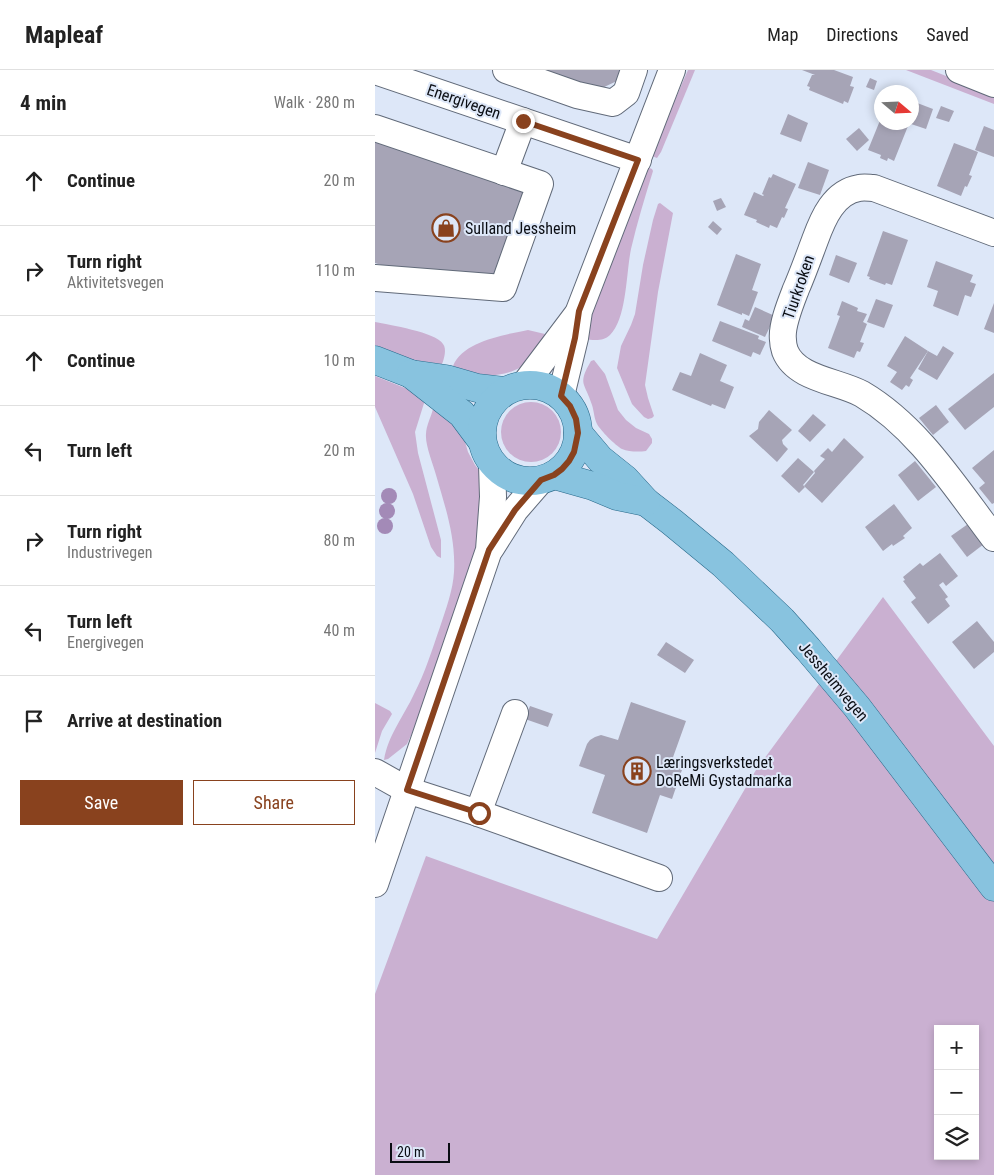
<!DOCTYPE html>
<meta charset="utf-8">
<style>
body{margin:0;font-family:"Roboto Condensed",sans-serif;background:#f6f6f6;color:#222}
.controls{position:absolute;right:15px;bottom:15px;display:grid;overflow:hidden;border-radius:0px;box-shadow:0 2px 8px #0003}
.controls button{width:45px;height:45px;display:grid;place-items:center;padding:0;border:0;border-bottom:1px solid #e0e0e0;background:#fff;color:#222;font:25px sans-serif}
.compass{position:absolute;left:499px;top:15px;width:45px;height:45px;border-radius:50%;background:#fff;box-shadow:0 2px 8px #0003;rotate:109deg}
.scale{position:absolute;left:15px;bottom:12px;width:60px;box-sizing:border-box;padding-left:5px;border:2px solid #0a0d13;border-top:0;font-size:14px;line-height:18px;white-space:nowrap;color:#0a0d13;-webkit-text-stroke:4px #dde7f8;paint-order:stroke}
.stop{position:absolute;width:15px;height:15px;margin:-11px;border:4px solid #89421e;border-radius:50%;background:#fff}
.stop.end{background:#89421e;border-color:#fff;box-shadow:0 1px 5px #0008}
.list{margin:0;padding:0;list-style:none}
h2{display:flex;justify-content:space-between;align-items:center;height:65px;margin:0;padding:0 20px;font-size:21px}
h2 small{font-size:16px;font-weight:400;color:#767676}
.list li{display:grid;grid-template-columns:32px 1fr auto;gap:15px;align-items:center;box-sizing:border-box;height:90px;padding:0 20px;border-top:1px solid #e0e0e0}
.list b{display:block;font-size:19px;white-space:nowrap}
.list p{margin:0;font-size:16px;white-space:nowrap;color:#767676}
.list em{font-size:16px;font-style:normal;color:#767676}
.actions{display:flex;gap:10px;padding:15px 20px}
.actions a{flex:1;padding:11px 0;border:1px solid #89421e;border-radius:0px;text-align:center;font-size:18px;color:#89421e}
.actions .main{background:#89421e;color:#fff}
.icon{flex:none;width:28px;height:28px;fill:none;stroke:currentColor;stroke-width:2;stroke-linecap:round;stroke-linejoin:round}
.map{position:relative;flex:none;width:619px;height:1105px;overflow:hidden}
header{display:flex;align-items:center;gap:30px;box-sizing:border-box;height:70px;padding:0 25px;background:#fff;border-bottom:1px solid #e0e0e0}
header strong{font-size:24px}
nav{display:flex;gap:28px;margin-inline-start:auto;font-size:18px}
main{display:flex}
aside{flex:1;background:#fff}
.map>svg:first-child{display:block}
.green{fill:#cab0d1;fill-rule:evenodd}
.building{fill:#a6a4b6}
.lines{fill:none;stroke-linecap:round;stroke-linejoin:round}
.minor-casing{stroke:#616a79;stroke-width:28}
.major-casing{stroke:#28698a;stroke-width:29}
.minor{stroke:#fff;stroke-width:26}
.major{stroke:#88c3df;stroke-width:28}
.tree{fill:#a38ab7}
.route{stroke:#89421e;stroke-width:6}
.labels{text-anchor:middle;stroke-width:4;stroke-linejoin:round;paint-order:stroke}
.street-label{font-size:16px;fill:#0a0d13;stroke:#dde7f8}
.poi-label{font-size:16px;fill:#0a0d13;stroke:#dde7f8;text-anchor:start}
</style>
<header>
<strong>Mapleaf</strong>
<nav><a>Map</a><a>Directions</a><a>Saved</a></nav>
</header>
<main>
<aside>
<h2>4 min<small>Walk · 280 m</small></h2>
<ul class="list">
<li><svg class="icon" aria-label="ahead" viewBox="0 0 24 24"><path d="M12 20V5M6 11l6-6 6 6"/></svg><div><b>Continue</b></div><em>20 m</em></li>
<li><svg class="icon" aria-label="right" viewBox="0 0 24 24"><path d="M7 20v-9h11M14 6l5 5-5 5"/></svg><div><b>Turn right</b><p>Aktivitetsvegen</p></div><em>110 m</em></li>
<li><svg class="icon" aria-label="ahead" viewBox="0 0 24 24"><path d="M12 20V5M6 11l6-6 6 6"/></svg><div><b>Continue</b></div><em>10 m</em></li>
<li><svg class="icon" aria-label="left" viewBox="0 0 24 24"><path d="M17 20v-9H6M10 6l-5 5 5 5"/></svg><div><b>Turn left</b></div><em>20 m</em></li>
<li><svg class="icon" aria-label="right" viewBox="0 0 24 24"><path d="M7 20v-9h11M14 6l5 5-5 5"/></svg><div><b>Turn right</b><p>Industrivegen</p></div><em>80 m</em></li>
<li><svg class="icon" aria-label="left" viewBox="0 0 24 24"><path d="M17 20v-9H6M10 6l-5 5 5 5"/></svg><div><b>Turn left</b><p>Energivegen</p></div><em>40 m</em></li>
<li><svg class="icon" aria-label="arrive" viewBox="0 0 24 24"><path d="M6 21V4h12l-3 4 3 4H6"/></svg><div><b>Arrive at destination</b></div></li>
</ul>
<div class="actions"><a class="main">Save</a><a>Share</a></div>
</aside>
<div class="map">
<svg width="619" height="1105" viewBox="0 0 619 1105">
<rect width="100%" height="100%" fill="#dde7f8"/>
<!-- green -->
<g class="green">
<polygon points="313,0 320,0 286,82 282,88 277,86 279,78"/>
<polygon points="531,0 556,0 619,25 619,34"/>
<path d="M272 97 277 99 278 101C270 127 262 153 256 179 251 203 252 248 235 265 228 272 218 270 209 269L213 248Z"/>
<polygon points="285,133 298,143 283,222 270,315 273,328 279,346 277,348 273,349 269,347 257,334 242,298 246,276 256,255 260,244 268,195 278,150 283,134"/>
<path d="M0 252C14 255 61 262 68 274 72 279 69 289 67 294L37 290 0 275Z"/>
<path d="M153 260 170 264C166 272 163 282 158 288 144 303 119 308 100 304 92 302 85 299 78 296 88 271 129 265 153 260Z"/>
<path d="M219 290 230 304 243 340 251 350 261 358 274 364 277 369V373L271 381C264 382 254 382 247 379 240 375 226 361 222 354 219 348 219 341 217 335 210 312 202 315 216 291Z"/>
<polygon points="0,306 35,320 50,330 40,362 43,383 66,470 66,488 62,486 56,477 38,424 0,337"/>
<circle cx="156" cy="362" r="30"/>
<path d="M58 339 79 350 88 365 93 382 100 395 104 400 106 406 107 415 102 474 96 496 38 661 32 674 13 689 9 690C13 665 29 646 39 624 50 603 57 580 65 557 71 539 78 520 79 502 81 468 70 436 61 405 58 394 50 375 51 364 51 356 56 347 58 339Z"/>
<path d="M508 527 619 676V1105H0V924L51 786 282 869 381 700ZM563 959H600V1086H563Z"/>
<polygon points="0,633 15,641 17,644 7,661 0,683"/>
</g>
<!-- building -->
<g class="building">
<polygon points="169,0 247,0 244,10 225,19"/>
<polygon points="427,0 459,0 478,7 475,16 479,17 473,33 469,31 468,34 434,20 435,17 432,16 437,5 440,5"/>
<polygon points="495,8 502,11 499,20 491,17"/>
<polygon points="537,31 558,39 551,59 536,54"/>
<polygon points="566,36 579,41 574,52 561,48"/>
<polygon points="413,44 433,53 426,72 405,64"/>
<polygon points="506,48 507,52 524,52 533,56 519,91 513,88 512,91 505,88 506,85 493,80"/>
<polygon points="609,56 619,60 619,87 600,80"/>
<polygon points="484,58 494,70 482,81 471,69"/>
<polygon points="0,71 153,123 124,208 18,199 0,193"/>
<polygon points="579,73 603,82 594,105 597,106 592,117 590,116 586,126 562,116"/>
<polygon points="433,92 454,100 445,125 423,118"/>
<polygon points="398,104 421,114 410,138 413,139 409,148 407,147 402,158 395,155 394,158 381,152 382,150 369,145 379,122 388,126 389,125 387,124 394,107 396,108"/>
<polygon points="346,128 351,137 342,141 338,131"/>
<polygon points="338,151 347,159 342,165 333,157"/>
<polygon points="508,161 533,170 517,215 511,213 510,215 494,209 495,207 492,206"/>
<polygon points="361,184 386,194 377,220 383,222 374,246 367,243 367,245 342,235"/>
<polygon points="461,185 482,193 474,213 454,205"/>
<polygon points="561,191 598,205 595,212 601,214 596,227 590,225 583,246 558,236 563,221 552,217"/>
<polygon points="501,229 518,235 509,258 492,252"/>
<polygon points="467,231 483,238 482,241 492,244 488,252 492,254 485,272 489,273 485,282 482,281 479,288 453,278 465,246 462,245"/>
<polygon points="619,233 619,263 609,259"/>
<polygon points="380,237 400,246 390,267 367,257 370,249 374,251"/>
<polygon points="345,251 384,266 383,269 391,272 385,285 378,282 376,287 337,271"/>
<polygon points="530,266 553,281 535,308 538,310 534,317 531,315 527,320 515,312 522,302 512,296"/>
<polygon points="568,276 579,283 562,310 543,299 553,281 562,286"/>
<polygon points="325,283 352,295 345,311 359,317 350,339 337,334 336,336 297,320 305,302 316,306"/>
<polygon points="619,303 619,337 590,360 573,339"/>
<polygon points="561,335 574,352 558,365 544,348"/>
<polygon points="394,340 417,360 407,370 408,374 413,379 402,392 374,366 383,359 384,352"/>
<polygon points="438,344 451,355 435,372 423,361"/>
<polygon points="469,368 489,387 447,433 429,416 440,403 439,401 450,389 445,386 453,378 457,382"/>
<polygon points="619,380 619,433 617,434 604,418 610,413 597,398"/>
<polygon points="423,388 439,402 428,415 430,417 424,423 406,406"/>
<polygon points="540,391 561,417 543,431 523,405"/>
<polygon points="519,434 537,458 528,466 530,468 518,476 517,474 508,481 490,457"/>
<polygon points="593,454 609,474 592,487 576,466"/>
<polygon points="565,483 583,506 571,516 568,512 564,515 573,527 570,529 575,536 553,554 536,532 541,528 528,511 530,510 528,507 545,493 548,496"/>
<polygon points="602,551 619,572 619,582 599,599 577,572"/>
<polygon points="291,572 319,590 310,603 282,585"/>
<polygon points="256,632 311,651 297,690 309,694 297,729 285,725 272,763 217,743 230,705 204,696 212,674 215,670 220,667 226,665 243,670"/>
<polygon points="155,636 178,644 173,657 150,649"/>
</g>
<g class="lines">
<!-- minor casing -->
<g class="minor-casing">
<g id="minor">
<polyline points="131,0 202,25 238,33 251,23 259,0"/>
<polyline points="584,0 619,14"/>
<polyline points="0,1 263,90"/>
<polyline points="0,58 165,114 128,218 0,208"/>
<polyline points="129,102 148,51"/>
<path d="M619 163 499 118C495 118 489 117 484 118 459 122 448 148 440 170 434 186 428 203 421 219 416 232 406 256 408 270 408 273 409 278 410 281 421 309 463 311 487 324 543 357 580 417 619 468"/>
<polyline points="149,315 201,246"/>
<polyline points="186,326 200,268 204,241 297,0"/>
<polyline points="116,478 140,440 166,410"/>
<polyline points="0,702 32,720 103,743 284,808"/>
<polyline points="103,743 140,643"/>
<polyline points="0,814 114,480 118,427 117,394"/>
</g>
</g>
<!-- major casing -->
<g class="major-casing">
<g id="major">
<polyline points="0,290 36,304 71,309 102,318 129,321"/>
<polyline points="36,304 87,344 107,371"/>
<circle cx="155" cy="363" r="48"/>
<polyline points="203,363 225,389 250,409 271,432 297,452 348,494 407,550 433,579 482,637 619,817"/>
<polyline points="179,405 218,416 242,426 271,432"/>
</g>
</g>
<!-- minor -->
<use href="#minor" class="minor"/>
<!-- major -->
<use href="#major" class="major"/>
</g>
<!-- trees -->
<g class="tree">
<circle cx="14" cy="426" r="8"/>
<circle cx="12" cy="441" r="8"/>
<circle cx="10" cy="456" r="8"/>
</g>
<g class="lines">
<!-- route -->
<polyline class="route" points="104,743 32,720 114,480 140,440 166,410 179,405 187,399 194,391 199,382 203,363 201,349 195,336 186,326 200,268 204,241 263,90 148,51"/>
</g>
<!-- icons -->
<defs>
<g id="shop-ring" transform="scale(1.4375)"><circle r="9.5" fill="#dde7f8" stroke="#89421e" stroke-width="1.5"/><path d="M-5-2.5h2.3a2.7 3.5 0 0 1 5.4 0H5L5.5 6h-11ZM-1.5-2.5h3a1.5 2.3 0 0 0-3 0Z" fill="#89421e"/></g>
<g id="building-ring" transform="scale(1.4375)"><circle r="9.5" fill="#dde7f8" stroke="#89421e" stroke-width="1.5"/><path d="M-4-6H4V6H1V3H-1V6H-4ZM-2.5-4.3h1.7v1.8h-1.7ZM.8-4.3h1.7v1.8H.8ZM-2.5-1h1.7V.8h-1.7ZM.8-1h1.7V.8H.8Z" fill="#89421e"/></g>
</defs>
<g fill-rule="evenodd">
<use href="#shop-ring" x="71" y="158"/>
<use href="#building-ring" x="262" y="701"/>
</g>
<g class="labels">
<!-- street labels -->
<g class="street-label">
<text transform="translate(89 31) rotate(19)" y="6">Energivegen</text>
<text transform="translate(423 217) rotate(-71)" y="6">Tiurkroken</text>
<text transform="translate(459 611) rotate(50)" y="6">Jessheimvegen</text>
</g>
<!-- poi labels -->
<g class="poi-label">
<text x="90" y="164">Sulland Jessheim</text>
<text x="281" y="698">Læringsverkstedet<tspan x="281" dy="18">DoReMi Gystadmarka</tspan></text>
</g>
</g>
</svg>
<div class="controls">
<button>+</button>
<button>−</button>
<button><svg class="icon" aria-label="layers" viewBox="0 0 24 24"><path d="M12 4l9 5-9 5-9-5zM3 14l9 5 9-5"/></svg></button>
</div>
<svg class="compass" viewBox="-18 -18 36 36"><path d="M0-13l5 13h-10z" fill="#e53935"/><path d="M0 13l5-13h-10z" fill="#767676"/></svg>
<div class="scale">20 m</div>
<div class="stop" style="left:104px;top:743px"></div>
<div class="stop end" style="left:148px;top:51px"></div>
</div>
</main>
